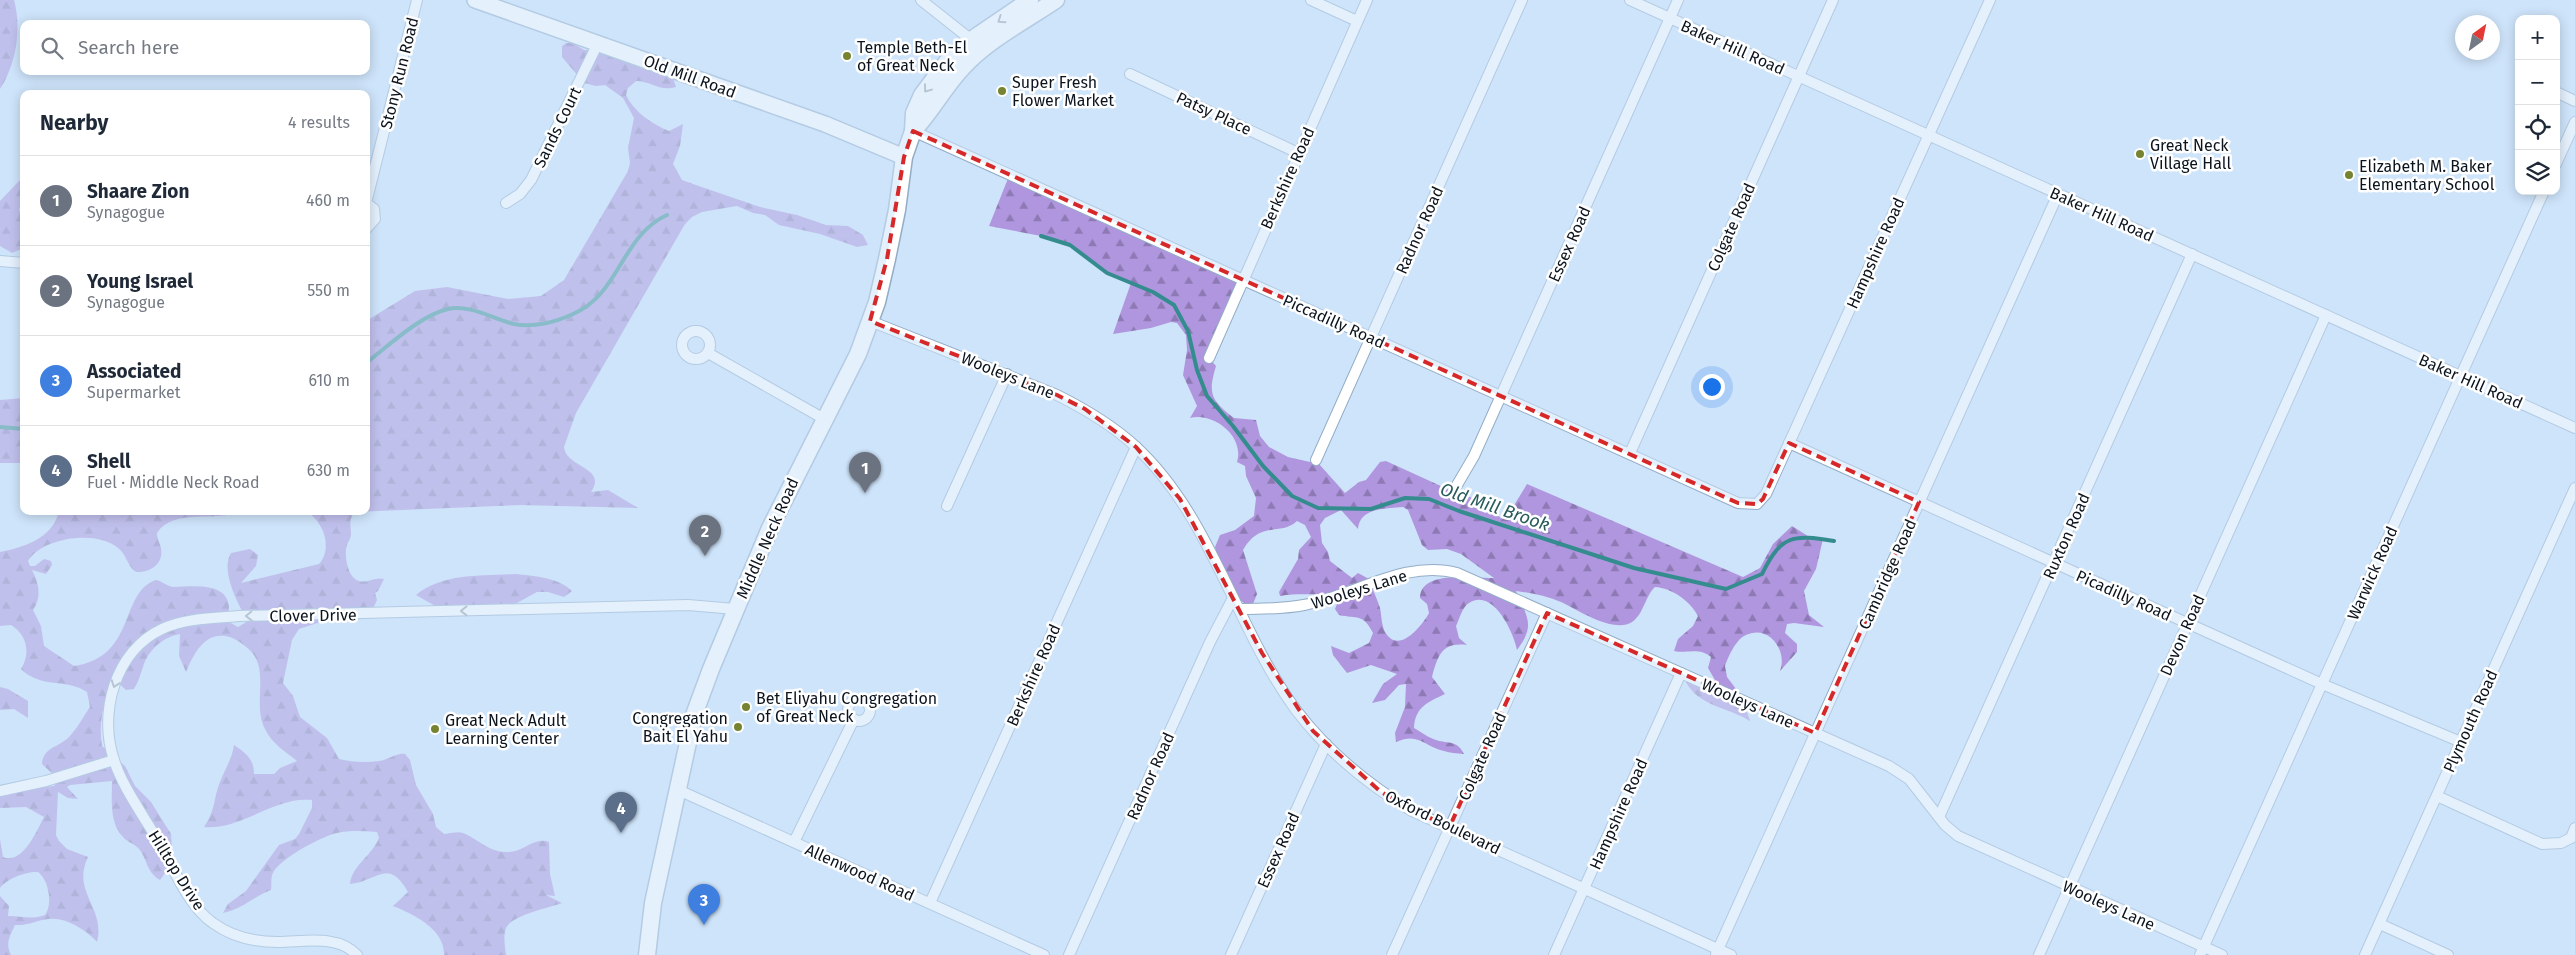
<!DOCTYPE html>
<meta charset="utf-8">
<style>
body{margin:0;font-family:"Fira Sans",sans-serif;background:#f2f2f3;color:#1f2937}
.controls{position:absolute;right:15px;top:15px;display:grid;overflow:hidden;border-radius:10px;box-shadow:0 2px 12px #0003}
.controls button{width:45px;height:45px;display:grid;place-items:center;padding:0;border:0;border-bottom:1px solid #e0e1e3;background:#fff;color:#1f2937;font:25px sans-serif}
.compass{position:absolute;left:2455px;top:15px;width:45px;height:45px;border-radius:50%;background:#fff;box-shadow:0 2px 12px #0003;rotate:33deg}
.you{position:absolute;left:1711px;top:386px;width:18px;height:18px;margin:-12px;border:4px solid #fff;border-radius:50%;background:#1a73e8;box-shadow:0 0 0 8px #1a73e833}
.badge{display:grid;place-items:center;width:32px;height:32px;border-radius:50%;background:#ea580c;color:#fff;font-size:16px;font-weight:700}
.pin{position:absolute;translate:-50% -41px;filter:drop-shadow(0 1px 2px #0008)}
.pin::after{content:'';position:absolute;top:26px;width:18px;height:15px;background:inherit;clip-path:polygon(0 0,100% 0,50% 100%)}
.list{margin:0;padding:0;list-style:none}
h2{display:flex;justify-content:space-between;align-items:center;height:65px;margin:0;padding:0 20px;font-size:21px}
h2 small{font-size:16px;font-weight:400;color:#747a83}
.list li{display:grid;grid-template-columns:32px 1fr auto;gap:15px;align-items:center;box-sizing:border-box;height:90px;padding:0 20px;border-top:1px solid #e0e1e3}
.list b{display:block;font-size:19px;white-space:nowrap}
.list p{margin:0;font-size:16px;white-space:nowrap;color:#747a83}
.list em{font-size:16px;font-style:normal;color:#747a83}
.icon{flex:none;width:28px;height:28px;fill:none;stroke:currentColor;stroke-width:2;stroke-linecap:round;stroke-linejoin:round}
.map{position:relative;flex:none;width:2575px;height:955px;overflow:hidden}
.search{position:absolute;background:#fff;box-shadow:0 2px 12px #0003;left:20px;top:20px;width:350px;height:55px;display:flex;align-items:center;gap:12px;box-sizing:border-box;padding:0 18px;border-radius:10px;color:#747a83;font-size:19px}
.panel{position:absolute;background:#fff;box-shadow:0 2px 12px #0003;left:20px;top:90px;width:350px;height:425px;border-radius:10px}
.map>svg:first-child{display:block}
.forest{fill:url(#forest-firs);fill-rule:evenodd}
.lines{fill:none;stroke-linecap:round;stroke-linejoin:round}
.stream{stroke:#358c8f;stroke-width:4}
.street-casing{stroke:#93adc7;stroke-width:12}
.secondary-casing{stroke:#93adc7;stroke-width:18}
.primary-casing{stroke:#93adc7;stroke-width:19}
.street{stroke:#fff;stroke-width:10}
.secondary{stroke:#fff;stroke-width:15}
.primary{stroke:#fff;stroke-width:16}
.oneway{stroke:#9da1a5}
.marked{fill:none;stroke:#d62828;stroke-width:4;stroke-dasharray:10 6;stroke-linejoin:round}
.poi-dot{fill:#768331;stroke:#fff;stroke-width:2}
.labels{text-anchor:middle;stroke-width:5;stroke-linejoin:round;paint-order:stroke}
.poi-label{font-size:16px;fill:#0b141e;stroke:#fff;text-anchor:start}
.street-label{font-size:16px;fill:#0b141e;stroke:#fff}
.water-label{font-size:18px;font-style:italic;fill:#285b5b;stroke:#fff}
</style>
<div class="map">
<svg width="2575" height="955" viewBox="0 0 2575 955">
<defs>
<pattern id="forest-firs" width="22" height="20" patternUnits="userSpaceOnUse" patternTransform="scale(1.25)"><rect width="22" height="20" fill="#b096de"/><path d="M5 1l3.5 6h-7zM16 11l3.5 6h-7z" fill="#8d79b3"/></pattern>
</defs>
<rect width="100%" height="100%" fill="#cee4fa"/>
<!-- forest -->
<g class="forest">
<path d="M0 0H14C22 29 16 64 0 89Z"/>
<path d="M566 43H573L584 50 605 51 673 78 676 87C660 92 651 81 636 81L628 88 626 95C634 112 652 124 669 131L683 124 680 146 673 164 682 180 693 184 760 207 797 215 826 225 848 226 863 235 868 245 857 247 820 234 779 225 765 215 753 213 737 206 702 212 692 217 685 224 576 413 564 447C566 468 608 467 591 492L608 490 638 508 521 505 355 512C348 520 351 525 351 534 351 539 348 541 347 545 344 554 347 573 355 579 365 586 374 576 384 579L378 591 375 593 377 600 369 617 356 620 336 617 299 629 292 640 283 683 293 696 300 717 327 738 339 759C351 762 366 763 379 761 388 760 398 752 405 754L410 760 416 785 433 814 436 827 444 834C450 834 457 831 463 833 480 840 489 853 509 852 523 852 535 836 549 842L550 874 555 896 546 895 562 903C549 908 512 915 506 928 503 936 505 947 506 955H444C445 929 413 914 393 906L408 892C388 857 378 881 350 884 352 865 372 856 379 838L377 832C364 831 350 830 337 833 322 836 282 858 274 871 270 877 272 883 271 890 253 897 242 909 223 913L228 904 246 891 279 845 295 839 299 834 312 808V800C274 796 243 830 204 827 216 809 213 800 220 782 225 769 232 759 234 745 246 753 254 759 254 774H274L280 768 297 761C285 751 272 744 265 729 251 703 273 666 245 646 239 641 232 637 225 636 203 633 193 656 186 672L179 656 180 634C163 637 148 650 143 667 140 675 139 681 134 689L126 690 114 679C104 701 98 721 102 746L125 766 135 786 151 802 171 834 172 849 168 869 160 880C146 872 148 860 139 849 135 844 127 842 123 837 109 822 112 800 112 781L70 785 67 787 78 799 68 798 58 792 56 835 59 841 67 849 88 857C71 892 106 908 97 942 86 930 66 917 49 919 37 920 28 926 15 925 10 936 5 943 11 955H0V896L9 906 8 916C22 916 31 920 45 915 53 905 49 880 38 872 27 871 6 879 0 888V839L3 857C23 865 37 830 44 817L26 807 0 808V795L21 789 54 786 59 780 42 764C43 747 58 748 69 737 77 729 83 717 90 707L87 692C67 678 41 689 21 669 31 653 27 635 11 625L0 626V552C25 547 53 538 59 511H241C217 523 174 507 157 533 157 539 160 543 161 548 164 564 150 573 136 572 127 566 127 555 118 548 97 530 43 537 28 561L30 566H35L44 559 51 561 52 565 46 574 32 570C39 583 42 597 33 610L41 626 44 646 74 666C137 657 119 592 156 580 162 581 168 587 174 587 190 587 226 581 229 606 229 611 228 617 229 622L238 627 248 621C238 605 220 570 231 553L250 549 258 555 256 566 241 583 319 564C333 548 324 522 306 511H366V321L415 291 447 287 508 299 541 296 564 280 628 171 630 163 628 148 634 118 628 107 623 98 605 85 596 86 584 83 562 57V46Z"/>
<path d="M1009 176 1242 279 1209 358 1216 366C1208 393 1210 400 1234 418L1256 420 1260 436 1269 447 1288 457 1319 464 1345 493 1359 482 1366 480 1380 462 1386 461 1454 492 1476 499 1501 518 1513 507 1527 484 1743 577 1760 568 1773 544 1792 526 1811 538 1823 539 1816 569 1804 591 1809 615 1824 627 1794 623 1787 624 1785 633 1797 644V652L1780 671C1788 650 1768 624 1746 635 1736 639 1728 657 1725 666L1727 677 1742 697 1750 721C1730 708 1698 706 1686 682L1715 680 1708 668 1711 657C1698 647 1688 654 1674 651L1678 639 1693 626 1698 616C1690 601 1672 588 1655 587 1645 596 1644 614 1632 622 1614 634 1578 610 1561 602 1546 596 1532 593 1516 591 1527 617 1536 625 1517 650 1514 633 1493 587 1469 603 1462 607 1460 618 1456 626L1459 638 1467 645C1442 642 1438 655 1432 677L1445 694C1428 702 1415 707 1414 728 1421 732 1429 738 1436 740 1449 744 1457 740 1464 754 1457 753 1450 753 1444 751 1423 746 1419 732 1396 742L1395 733 1405 707 1406 684 1399 685 1385 700 1372 703 1383 684 1397 674 1371 665 1347 673 1333 655 1331 646 1349 653 1369 643 1373 633C1363 613 1357 619 1339 615L1335 609 1342 591C1321 597 1301 592 1280 596L1279 592 1298 559 1299 550 1311 537 1305 525 1297 521C1280 537 1261 519 1243 550L1257 594 1253 604H1246L1238 599 1217 556 1215 547 1220 535 1235 530 1254 516 1256 498 1246 476 1245 466 1237 462C1245 436 1213 412 1190 418L1197 406 1183 375 1187 350 1186 335 1177 323 1171 322 1151 328 1113 334 1131 283 1107 273 1070 245 1041 236 989 226ZM1403 507 1408 510 1422 545 1428 550 1447 549 1461 554 1494 578C1477 579 1420 569 1420 598L1427 604 1429 613C1423 624 1401 653 1387 635 1381 627 1382 617 1380 608 1377 598 1372 589 1369 579L1358 573 1352 578 1330 561 1328 552 1322 543 1320 525 1325 518 1341 510 1358 529C1360 507 1386 509 1403 507Z"/>
<polygon points="24,179 24,203 19,209 24,221 24,248 12,253 0,246 0,201 19,181"/>
<polygon points="24,398 24,463 0,463 0,400"/>
<path d="M515 574C533 576 558 577 572 591L564 597 548 592H537L515 604 488 609 437 607 416 595C442 573 482 576 515 574Z"/>
<polygon points="0,687 8,689 28,701 28,718 14,709 0,710"/>
</g>
<g class="lines">
<!-- stream -->
<g class="stream">
<path d="M1041 236 1070 245 1107 273 1153 292 1174 305 1188 331 1197 370 1207 396 1233 426 1263 466 1292 496 1318 508 1371 509 1405 498 1429 499 1459 511 1634 568 1726 589 1762 574C1781 535 1793 534 1834 541"/>
<path d="M366 363C388 346 421 315 448 309 470 304 493 319 514 324 533 328 556 322 573 314 620 294 621 236 667 215"/>
<polyline points="0,427 24,429"/>
</g>
<!-- street casing -->
<g class="street-casing">
<g id="street">
<polyline points="921,0 974,42"/>
<polyline points="1311,0 1357,21"/>
<polyline points="1630,0 2575,428"/>
<polyline points="1130,74 1298,153"/>
<polyline points="2556,92 2575,101"/>
<polyline points="913,131 1738,503 1757,504 1766,494 1990,0"/>
<polyline points="2556,164 2575,122"/>
<polyline points="366,203 417,0"/>
<polyline points="366,203 374,209 375,219 366,229"/>
<polyline points="506,203 520,194 531,180 598,43"/>
<polyline points="0,261 24,263"/>
<path d="M870 321 1057 395C1085 409 1112 425 1135 446 1212 517 1235 627 1296 710 1328 752 1367 784 1412 811L1731 955"/>
<circle cx="696" cy="345" r="14"/>
<polyline points="708,353 826,420"/>
<polyline points="1209,358 1367,0"/>
<polyline points="1789,443 2322,684 2461,742"/>
<polyline points="1630,453 1833,0"/>
<polyline points="1316,460 1522,0"/>
<polyline points="1457,485 1474,456 1678,0"/>
<polyline points="947,506 1007,374"/>
<path d="M1239 609C1260 609 1283 609 1304 605 1355 596 1404 559 1457 573L1889 766 1909 779 1945 825 1958 836 2222 955"/>
<circle cx="859" cy="710" r="11"/>
<polyline points="676,789 1044,955"/>
<polyline points="0,791 46,781 114,760"/>
<polyline points="2437,796 2542,844 2561,843 2571,838"/>
<polyline points="1939,817 2192,254"/>
<polyline points="2571,838 2575,828"/>
<polyline points="794,842 854,719"/>
<polyline points="930,903 1136,447"/>
<polyline points="2380,924 2448,955"/>
<polyline points="1716,954 2058,194"/>
<path d="M357 955C337 934 304 942 278 942 256 942 232 937 213 923 187 905 173 866 157 839 143 815 122 786 114 760 98 713 115 651 162 629 185 618 215 618 239 616L688 605 735 609"/>
<polyline points="1069,955 1210,642 1233,598"/>
<polyline points="1231,955 1326,744"/>
<polyline points="1392,955 1547,613"/>
<polyline points="1554,955 1681,673"/>
<polyline points="2039,955 2326,315"/>
<polyline points="2200,955 2544,191"/>
<polyline points="2365,955 2575,488"/>
</g>
</g>
<!-- secondary casing -->
<g class="secondary-casing">
<polyline id="secondary" points="475,0 825,124 904,157"/>
</g>
<!-- primary casing -->
<g class="primary-casing">
<g id="primary">
<path d="M913 131C932 111 944 87 963 67 989 39 1025 21 1056 0"/>
<polyline points="647,955 653,903 694,715 711,669 770,528 858,354 877,302 887,259 897,210 904,157 913,131 914,113 922,95 946,63 971,40 1030,0"/>
</g>
</g>
<!-- street -->
<use href="#street" class="street"/>
<!-- secondary -->
<use href="#secondary" class="secondary"/>
<!-- primary -->
<use href="#primary" class="primary"/>
</g>
<!-- one-way arrows -->
<defs><path id="oneway-chevron" d="M-2-3.5L2.5 0L-2 3.5" fill="none" stroke-width="1.6" stroke-linecap="round" stroke-linejoin="round" transform="scale(1.25)"/></defs>
<g class="oneway">
<use href="#oneway-chevron" transform="translate(1001 20) rotate(146)"/>
<use href="#oneway-chevron" transform="translate(927 89) rotate(127)"/>
<use href="#oneway-chevron" transform="translate(464 611) rotate(179)"/>
<use href="#oneway-chevron" transform="translate(249 616) rotate(179)"/>
<use href="#oneway-chevron" transform="translate(115 684) rotate(110)"/>
</g>
<!-- marked area -->
<path d="M0 0H2575V955H0ZM913 131 1738 503 1757 504 1763 499 1789 443 1919 502 1815 733 1547 613 1449 828 1381 792 1313 731 1262 653 1180 499 1136 447 1085 409 1057 395 870 321 887 259 904 157Z" fill="#cee4fa" fill-opacity=".55" fill-rule="evenodd"/>
<path class="marked" d="M913 131 1738 503 1757 504 1763 499 1789 443 1919 502 1815 733 1547 613 1449 828 1381 792 1313 731 1262 653 1180 499 1136 447 1085 409 1057 395 870 321 887 259 904 157Z"/>
<!-- markers -->
<g class="poi-dot">
<circle cx="847" cy="56" r="5"/>
<circle cx="1002" cy="91" r="5"/>
<circle cx="2140" cy="154" r="5"/>
<circle cx="2349" cy="175" r="5"/>
<circle cx="746" cy="707" r="5"/>
<circle cx="738" cy="727" r="5"/>
<circle cx="435" cy="729" r="5"/>
</g>
<g class="labels">
<!-- poi labels -->
<g class="poi-label">
<text x="857" y="53">Temple Beth-El<tspan x="857" dy="18">of Great Neck</tspan></text>
<text x="1012" y="88">Super Fresh<tspan x="1012" dy="18">Flower Market</tspan></text>
<text x="2150" y="151">Great Neck<tspan x="2150" dy="18">Village Hall</tspan></text>
<text x="2359" y="172">Elizabeth M. Baker<tspan x="2359" dy="18">Elementary School</tspan></text>
<text x="756" y="704">Bet Eliyahu Congregation<tspan x="756" dy="18">of Great Neck</tspan></text>
<text x="728" y="724" text-anchor="end">Congregation<tspan x="728" dy="18">Bait El Yahu</tspan></text>
<text x="445" y="726">Great Neck Adult<tspan x="445" dy="18">Learning Center</tspan></text>
</g>
<!-- street labels -->
<g class="street-label">
<text transform="translate(1733 47) rotate(24)" y="6">Baker Hill Road</text>
<text transform="translate(399 73) rotate(-76)" y="6">Stony Run Road</text>
<text transform="translate(690 76) rotate(20)" y="6">Old Mill Road</text>
<text transform="translate(1214 113) rotate(25)" y="6">Patsy Place</text>
<text transform="translate(557 127) rotate(-64)" y="6">Sands Court</text>
<text transform="translate(1287 178) rotate(-66)" y="6">Berkshire Road</text>
<text transform="translate(2102 214) rotate(24)" y="6">Baker Hill Road</text>
<text transform="translate(1731 227) rotate(-66)" y="6">Colgate Road</text>
<text transform="translate(1419 230) rotate(-66)" y="6">Radnor Road</text>
<text transform="translate(1569 244) rotate(-66)" y="6">Essex Road</text>
<text transform="translate(1875 253) rotate(-66)" y="6">Hampshire Road</text>
<text transform="translate(1334 321) rotate(24)" y="6">Piccadilly Road</text>
<text transform="translate(1008 375) rotate(22)" y="6">Wooleys Lane</text>
<text transform="translate(2471 381) rotate(24)" y="6">Baker Hill Road</text>
<text transform="translate(2066 536) rotate(-66)" y="6">Ruxton Road</text>
<text transform="translate(767 538) rotate(-66)" y="6">Middle Neck Road</text>
<text transform="translate(2372 573) rotate(-66)" y="6">Warwick Road</text>
<text transform="translate(1887 574) rotate(-66)" y="6">Cambridge Road</text>
<text transform="translate(1359 589) rotate(-17)" y="6">Wooleys Lane</text>
<text transform="translate(2124 595) rotate(24)" y="6">Picadilly Road</text>
<text transform="translate(313 615) rotate(-1)" y="6">Clover Drive</text>
<text transform="translate(2182 635) rotate(-66)" y="6">Devon Road</text>
<text transform="translate(1033 675) rotate(-66)" y="6">Berkshire Road</text>
<text transform="translate(1748 703) rotate(24)" y="6">Wooleys Lane</text>
<text transform="translate(2470 721) rotate(-66)" y="6">Plymouth Road</text>
<text transform="translate(1482 756) rotate(-66)" y="6">Colgate Road</text>
<text transform="translate(1150 776) rotate(-66)" y="6">Radnor Road</text>
<text transform="translate(1618 814) rotate(-66)" y="6">Hampshire Road</text>
<text transform="translate(1443 822) rotate(26)" y="6">Oxford Boulevard</text>
<text transform="translate(1278 850) rotate(-66)" y="6">Essex Road</text>
<text transform="translate(177 870) rotate(58)" y="6">Hilltop Drive</text>
<text transform="translate(860 872) rotate(24)" y="6">Allenwood Road</text>
<text transform="translate(2109 905) rotate(24)" y="6">Wooleys Lane</text>
</g>
<!-- water labels -->
<g class="water-label">
<text transform="translate(1495 507) rotate(19)" y="6">Old Mill Brook</text>
</g>
</g>
</svg>
<div class="controls">
<button>+</button>
<button>−</button>
<button><svg class="icon" aria-label="locate" viewBox="0 0 24 24"><circle cx="12" cy="12" r="6"/><path d="M12 2v4M12 18v4M2 12h4M18 12h4"/></svg></button>
<button><svg class="icon" aria-label="layers" viewBox="0 0 24 24"><path d="M12 4l9 5-9 5-9-5zM3 14l9 5 9-5"/></svg></button>
</div>
<svg class="compass" viewBox="-18 -18 36 36"><path d="M0-13l5 13h-10z" fill="#e53935"/><path d="M0 13l5-13h-10z" fill="#747a83"/></svg>
<div class="you"></div>
<div class="pin badge" style="left:865px;top:493px;background:#6b7280">1</div>
<div class="pin badge" style="left:705px;top:556px;background:#6b7280">2</div>
<div class="pin badge" style="left:704px;top:925px;background:#3f7fe0">3</div>
<div class="pin badge" style="left:621px;top:833px;background:#5c6f8a">4</div>
<div class="search"><svg class="icon" aria-label="search" viewBox="0 0 24 24"><circle cx="10" cy="10" r="6"/><path d="M15 15l6 6"/></svg>Search here</div>
<section class="panel">
<h2>Nearby<small>4 results</small></h2>
<ul class="list">
<li><span class="badge" style="background:#6b7280">1</span><div><b>Shaare Zion</b><p>Synagogue</p></div><em>460 m</em></li>
<li><span class="badge" style="background:#6b7280">2</span><div><b>Young Israel</b><p>Synagogue</p></div><em>550 m</em></li>
<li><span class="badge" style="background:#3f7fe0">3</span><div><b>Associated</b><p>Supermarket</p></div><em>610 m</em></li>
<li><span class="badge" style="background:#5c6f8a">4</span><div><b>Shell</b><p>Fuel · Middle Neck Road</p></div><em>630 m</em></li>
</ul>
</section>
</div>
